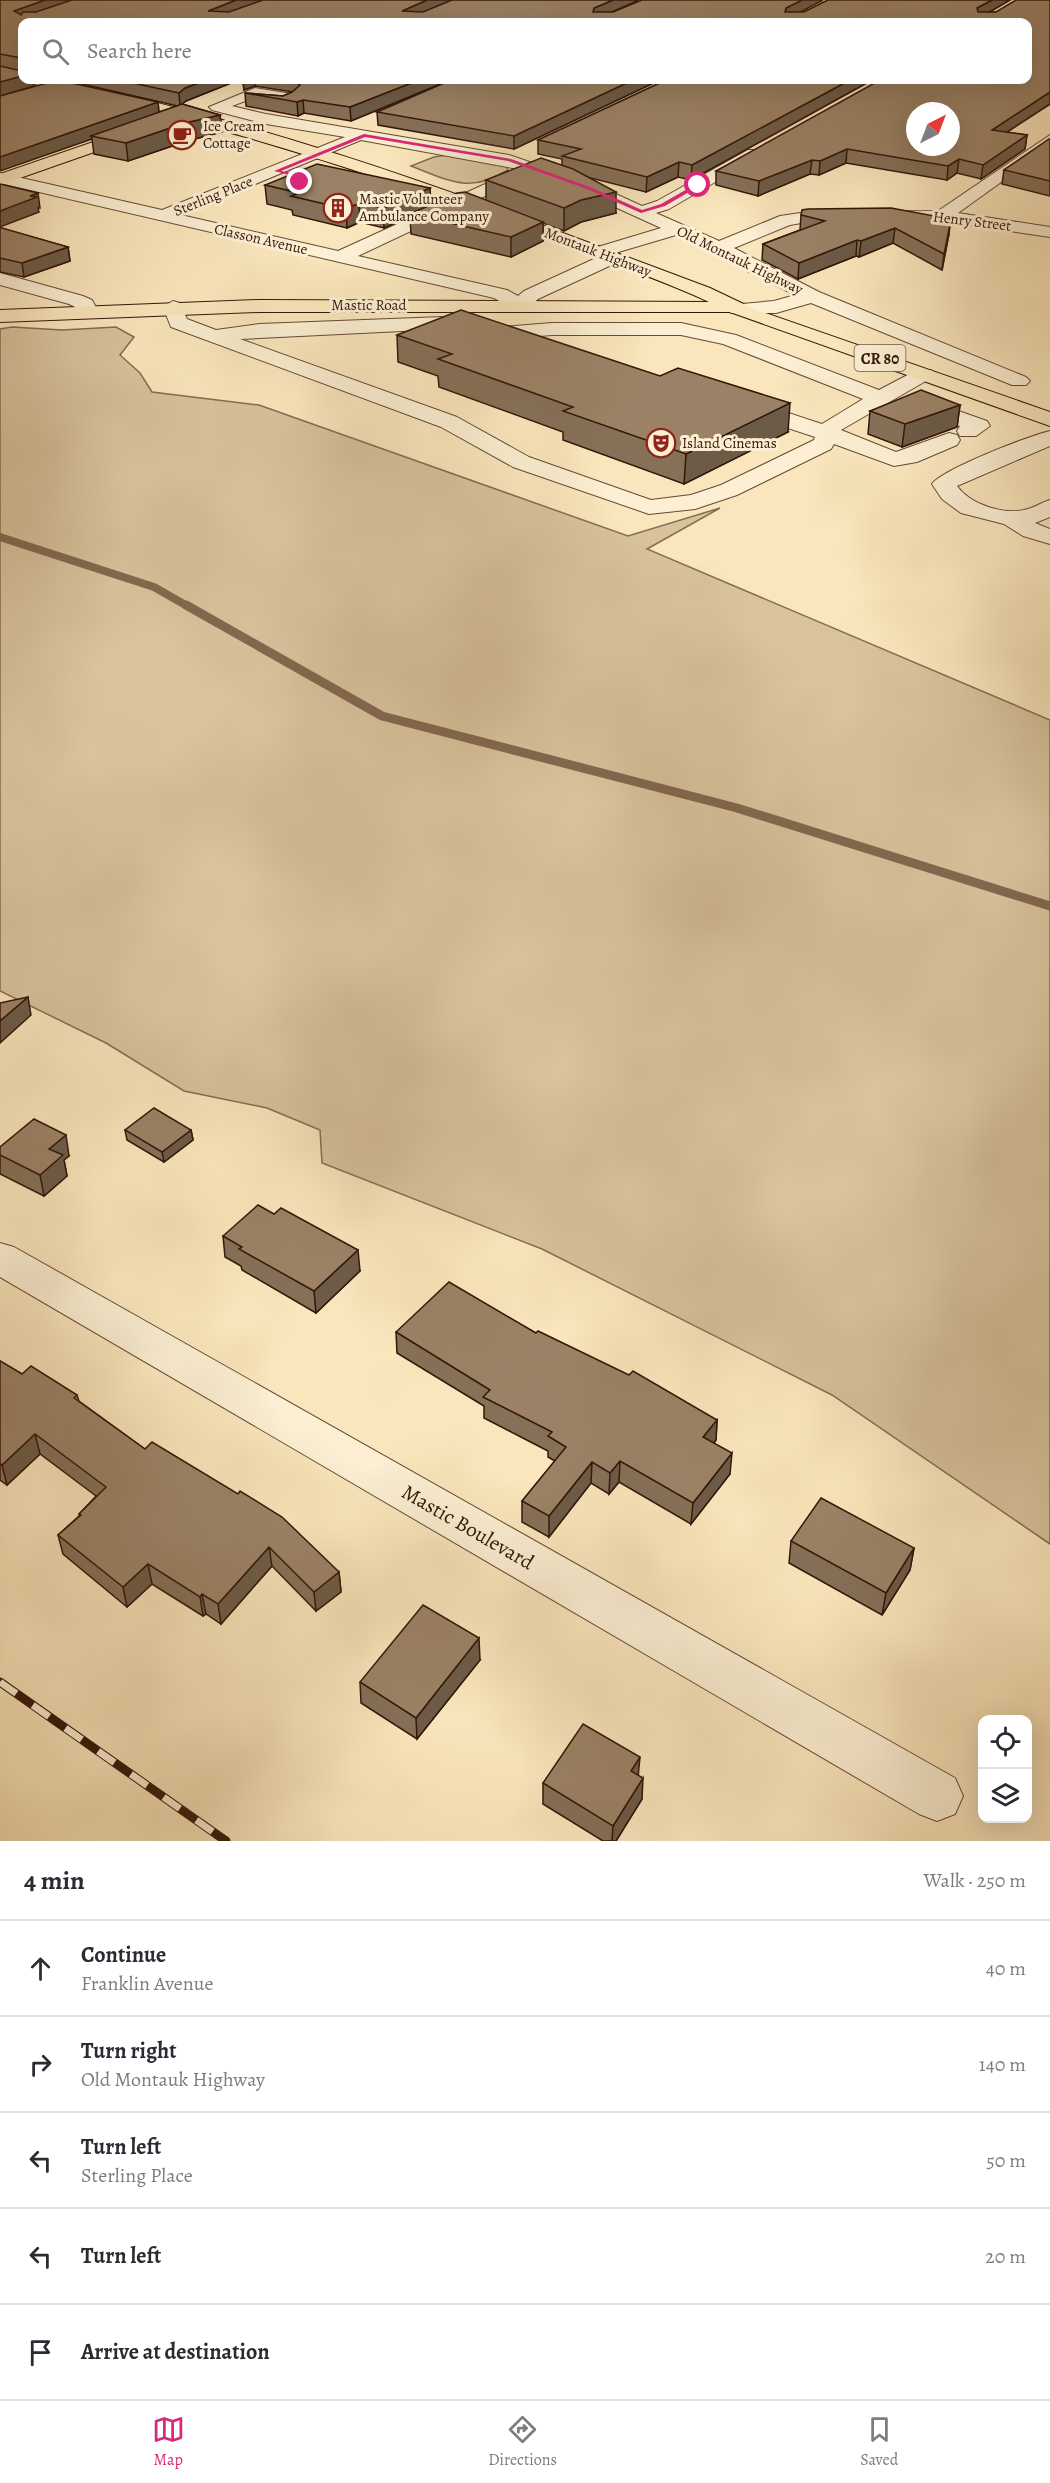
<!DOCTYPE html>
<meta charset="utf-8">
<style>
body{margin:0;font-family:Alegreya,serif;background:#f2f2f3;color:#2b2b33}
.controls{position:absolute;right:18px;bottom:18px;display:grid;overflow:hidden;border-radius:12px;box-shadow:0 6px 24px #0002}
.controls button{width:54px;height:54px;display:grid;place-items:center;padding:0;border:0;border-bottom:2px solid #e1e1e2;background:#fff;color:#2b2b33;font:30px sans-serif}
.compass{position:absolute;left:906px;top:102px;width:54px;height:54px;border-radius:50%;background:#fff;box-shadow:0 6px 24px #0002;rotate:42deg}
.stop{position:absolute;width:18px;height:18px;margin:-14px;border:4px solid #db2777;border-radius:50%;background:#fff}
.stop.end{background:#db2777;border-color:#fff;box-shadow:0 2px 6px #0008}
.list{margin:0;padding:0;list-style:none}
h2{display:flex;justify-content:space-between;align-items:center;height:78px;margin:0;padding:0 24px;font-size:26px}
h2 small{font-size:20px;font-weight:400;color:#7c7c81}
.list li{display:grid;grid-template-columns:39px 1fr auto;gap:18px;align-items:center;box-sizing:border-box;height:96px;padding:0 24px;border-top:2px solid #e1e1e2}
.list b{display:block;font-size:22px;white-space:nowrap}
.list p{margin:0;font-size:20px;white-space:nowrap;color:#7c7c81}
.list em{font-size:20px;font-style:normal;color:#7c7c81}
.icon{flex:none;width:33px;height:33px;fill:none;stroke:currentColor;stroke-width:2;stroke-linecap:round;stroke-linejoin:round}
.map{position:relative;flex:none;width:1050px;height:1841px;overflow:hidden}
.search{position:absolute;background:#fff;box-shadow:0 6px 24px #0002;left:18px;right:18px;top:18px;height:66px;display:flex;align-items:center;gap:15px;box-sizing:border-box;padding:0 21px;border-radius:12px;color:#7c7c81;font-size:22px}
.sheet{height:558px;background:#fff}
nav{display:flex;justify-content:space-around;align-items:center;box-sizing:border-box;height:84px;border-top:2px solid #e1e1e2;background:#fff;font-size:16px;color:#7c7c81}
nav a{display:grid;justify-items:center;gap:3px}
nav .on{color:#db2777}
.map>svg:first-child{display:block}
.green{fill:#d8c39d;stroke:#866c52;stroke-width:1.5}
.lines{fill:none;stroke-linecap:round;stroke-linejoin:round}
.stream-far1{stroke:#83684f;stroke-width:8}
.stream{stroke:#83684f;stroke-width:9}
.minor-casing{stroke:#664a35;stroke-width:2}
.major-casing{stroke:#341608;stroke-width:2}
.minor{fill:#fcefd3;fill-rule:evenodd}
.major{fill:#fae6bc;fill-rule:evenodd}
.rail-casing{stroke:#341608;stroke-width:9}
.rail{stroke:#fcefd3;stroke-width:7;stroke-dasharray:20;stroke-linecap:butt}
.wall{fill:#857058;stroke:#341608;stroke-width:1.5}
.shaded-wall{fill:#6c5b47;stroke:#341608;stroke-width:1.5}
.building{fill:#9b8266;stroke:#341608;stroke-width:1.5;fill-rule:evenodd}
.route{fill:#db2777}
.labels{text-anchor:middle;stroke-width:6;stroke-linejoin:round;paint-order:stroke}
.far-poi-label{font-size:15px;fill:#341608;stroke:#fcefd3;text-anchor:start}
.far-street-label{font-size:15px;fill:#341608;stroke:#fcefd3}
.shield{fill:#fcefd3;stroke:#705745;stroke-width:1.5}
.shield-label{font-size:16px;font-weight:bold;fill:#341608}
.near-street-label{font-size:21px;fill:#341608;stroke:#fcefd3}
</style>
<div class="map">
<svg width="1050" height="1841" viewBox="0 0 1050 1841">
<rect width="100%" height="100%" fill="#fae6bc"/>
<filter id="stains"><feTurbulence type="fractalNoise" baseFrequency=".00333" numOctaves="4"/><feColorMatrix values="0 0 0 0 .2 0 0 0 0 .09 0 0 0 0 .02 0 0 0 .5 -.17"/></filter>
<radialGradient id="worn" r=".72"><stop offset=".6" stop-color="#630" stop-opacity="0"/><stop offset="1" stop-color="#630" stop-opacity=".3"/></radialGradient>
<!-- green -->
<g class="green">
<path d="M454 154 504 163 508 170C470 194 450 181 411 166L434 157Z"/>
<polygon points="12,327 62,330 116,327 134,337 120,355 140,373 152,392 259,405 628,536 720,508 647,549 1050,720 1050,1544 832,1395 542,1249 322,1163 320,1130 267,1108 184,1091 106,1043 0,991 0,329"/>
</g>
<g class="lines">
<!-- stream-far1 -->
<polyline class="stream-far1" points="0,537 154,587 189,607"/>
<!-- stream -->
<polyline class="stream" points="186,605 382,716 737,808 1050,906"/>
<!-- minor casing -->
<g class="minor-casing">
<g id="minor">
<path d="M255 88 292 94 299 98 277 109 261 105 258 102 264 98 256 97 232 106 266 114 509 155 594 184 642 206 657 201 748 150H760L762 153 760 156 669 209 656 213 719 241 780 216 807 212 938 211 1050 135V147L958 213 1050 227V237L942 221 807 222 790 225 734 248 819 292 1026 377 1030 381 1026 385H1012L811 303 776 313H731L728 309 731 305 774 301 795 295 676 235 615 253 620 258 618 262 538 299 527 309H513L494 298 0 183V173L162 210 345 137 266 124 212 110 209 107ZM361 140 518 169 338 251 181 215ZM532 174 582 192 661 228 591 249 588 253 596 258 524 291 518 296 507 290 358 256Z"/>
<polygon points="0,273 83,296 92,300 98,311 88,317 81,315 77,308 69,304 0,285"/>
<path d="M173 301 180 303 187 319 216 330 259 324 443 317 489 328 552 323H681L736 335 879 390 917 370H931L935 374 931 378 841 430 896 452 949 433 957 435 960 440 957 445 917 462 894 466 834 444 831 449 737 495 695 509 649 514 513 467 441 427 171 327 163 307ZM443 329 489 340 552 335H681L723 344 863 399 822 424 755 402H739L736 407 739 412 815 437 814 440 721 485 691 495 651 500 529 457 457 417 240 339Z"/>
<polygon points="916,396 987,421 990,426 976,436 960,436 957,431 960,426 908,407 905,402 908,397"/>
<path d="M1050 431V446L957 486C971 505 1005 516 1028 509 1036 507 1042 502 1050 500V517L1035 523 1050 529V544L1023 536 1004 524 961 513 942 499 932 484C943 469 1029 436 1050 431Z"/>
<polygon points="0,1243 14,1247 955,1778 963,1796 955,1814 937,1821 919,1814 0,1277"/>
</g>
</g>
<!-- major casing -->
<g class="major-casing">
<g id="major">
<path d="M27 80C69 75 127 95 169 106 354 152 531 221 710 288L754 309 1050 412V426L730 312H259L0 322V310L259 300 709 302C660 279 607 262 556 242 385 176 213 122 34 84Z"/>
<polygon points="134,128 140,130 142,133 140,136 0,185 0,174"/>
</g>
</g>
<!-- minor -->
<use href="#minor" class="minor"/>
<!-- major -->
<use href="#major" class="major"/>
<!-- rail casing -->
<g class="rail-casing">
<polyline id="rail" points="0,1682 226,1841"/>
</g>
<!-- rail -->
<use href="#rail" class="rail"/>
</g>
<!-- wall -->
<g class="wall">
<polygon points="0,0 639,0 612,12 804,12 828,0 1010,0 989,12 996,12 1050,0 1050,104 1007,132 1027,135 1025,149 981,179 957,173 947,180 846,163 819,175 810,174 758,196 716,185 716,171 1028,22 22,22 22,71 0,96"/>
<polygon points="65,80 450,80 351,121 304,113 298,116 246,106 245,93 283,96 293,92 255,86 244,90 243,83 236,81 186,101 182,104 220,115 222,132 187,141 128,161 94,154 92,139 0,96 158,102 159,112 178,106"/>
<polygon points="660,80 514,149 378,125 377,112"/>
<polygon points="666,80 872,80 691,180 678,177 646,192 587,177 616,213 581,222 564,231 543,223 543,241 511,257 411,234 410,216 384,228 360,222 347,228 293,215 292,210 267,204 265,185 430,188 431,205 486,200 486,180 562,166 562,159 538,154 538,140"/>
<polygon points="1050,139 1050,196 1002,184 1004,170"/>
<polygon points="801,215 949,234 942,270 893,243 859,257 856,256 798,279 762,260 763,244 800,230"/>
<polygon points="0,228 68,247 70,261 24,277 0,272"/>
<polygon points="397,335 788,432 684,484 563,440 563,432 439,387 438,376 398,362"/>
<polygon points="960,405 957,427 902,447 868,434 870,411"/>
<polygon points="125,1130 191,1130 193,1140 164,1162 127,1140"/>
<polygon points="0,1147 69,1156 64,1160 67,1176 44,1196 0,1174"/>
<polygon points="223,1236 360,1271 316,1313 242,1270 241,1266 225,1257"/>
<polygon points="396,1332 536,1333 717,1420 716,1440 714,1443 730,1474 691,1524 619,1482 609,1494 591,1483 549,1537 522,1522 522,1501 555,1461 548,1457 548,1451 484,1418 484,1406 397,1353"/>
<polygon points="0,1361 22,1374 77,1395 79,1401 145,1449 339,1572 341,1592 316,1611 272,1566 221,1624 206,1614 203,1616 152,1584 127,1607 63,1554 58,1535 79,1516 79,1514 96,1496 40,1454 7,1485 0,1480"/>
<polygon points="791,1541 914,1548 910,1570 882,1615 789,1563"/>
<polygon points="480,1660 417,1739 361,1703 360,1682"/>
<polygon points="638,1775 642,1799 616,1841 603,1841 543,1804 543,1783"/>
</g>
<!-- shaded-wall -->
<g class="shaded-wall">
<polygon points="45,0 79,0 16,22 14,11"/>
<polygon points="236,0 268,0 209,22 208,11"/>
<polygon points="427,0 454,0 403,22 402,11"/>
<polygon points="613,0 639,0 594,20 593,12 594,8"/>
<polygon points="802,0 823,0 785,20 786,8"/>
<polygon points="992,0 1010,0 976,20 977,8"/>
<polygon points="22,76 22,80 33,80 34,86 0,96 0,82"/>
<polygon points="206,80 236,80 236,81 186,101 180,106 179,93 185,88"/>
<polygon points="243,80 255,80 255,86 244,90"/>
<polygon points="419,80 450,80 351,121 350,107"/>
<polygon points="633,80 660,80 514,149 514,136"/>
<polygon points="850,80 872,80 691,180 692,165"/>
<polygon points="1050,92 1050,104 990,143 992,130"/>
<polygon points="303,100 304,113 298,116 297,102"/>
<polygon points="158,102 159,115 91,136 92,139 0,171 0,157"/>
<polygon points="220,115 222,132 187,141 128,161 126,143 185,123"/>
<polygon points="1027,135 1025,149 981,179 983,165"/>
<polygon points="847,149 846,163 819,175 820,161"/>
<polygon points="959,159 957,173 947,180 948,166"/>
<polygon points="812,160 810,174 758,196 759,181"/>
<polygon points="679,162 678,177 646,192 647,177"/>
<polygon points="430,188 431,206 410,214 410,216 384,228 383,208"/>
<polygon points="616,192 616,213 581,222 564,231 564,208 581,200"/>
<polygon points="38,193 40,208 38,208 39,212 0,227 0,211 30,196"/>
<polygon points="359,203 360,222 347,228 346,209"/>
<polygon points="951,219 949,234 942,270 944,254"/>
<polygon points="543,222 543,241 511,257 511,237"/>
<polygon points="895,228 893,243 859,257 861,241"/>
<polygon points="857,240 856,256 798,279 799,263"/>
<polygon points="68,247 70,261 24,277 22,263"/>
<polygon points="790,403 788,432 684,484 686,454"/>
<polygon points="960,405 957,427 902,447 905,424"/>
<polygon points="28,997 31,1015 0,1043 0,1021"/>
<polygon points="191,1130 193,1140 164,1162 162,1152"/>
<polygon points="66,1135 69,1156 64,1160 67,1176 44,1196 40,1175 49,1149"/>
<polygon points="358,1250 360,1271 316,1313 314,1291"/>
<polygon points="717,1420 716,1440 702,1457 703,1437"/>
<polygon points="35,1434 40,1454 7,1485 2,1465"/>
<polygon points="732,1453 730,1474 691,1524 693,1503"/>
<polygon points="620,1461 619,1482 609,1494 610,1473"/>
<polygon points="592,1462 591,1483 549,1537 549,1516"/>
<polygon points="269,1547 272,1566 221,1624 218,1604"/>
<polygon points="914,1548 910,1570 882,1615 886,1593"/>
<polygon points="148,1564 152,1584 127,1607 123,1587"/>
<polygon points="339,1572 341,1592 316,1611 314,1592"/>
<polygon points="202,1594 206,1614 203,1616 200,1597"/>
<polygon points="479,1638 480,1660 417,1739 416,1718"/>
<polygon points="640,1757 638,1778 631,1771"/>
<polygon points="643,1778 642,1799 616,1841 612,1841 613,1826"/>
</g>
<!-- building -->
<g class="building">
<path d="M0 0H45L14 11 21 15 23 12H36L72 0H236L208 11 229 12 263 0H427L402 11 423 12 452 0H613L594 8 593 12H613L642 0H802L786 8 785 12H804L828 0H992L977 8 978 12H996L1016 0H1050V92L992 130 1027 135 983 165 959 159 948 166 847 149 820 161 812 160 759 181 716 171 880 80H1028V22H22V65L21 58 0 54ZM915 111H951V147H915Z"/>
<polygon points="0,66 22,71 22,76 0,82"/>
<polygon points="58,80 158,102 0,157 0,96"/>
<polygon points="119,80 206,80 185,88 179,93"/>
<polygon points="292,80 419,80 350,107 303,100 297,102 245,93 283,96 292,92 300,85"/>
<polygon points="451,80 633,80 514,136 377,112"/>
<polygon points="666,80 850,80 692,165 679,162 647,177 562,156 581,149 538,140"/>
<polygon points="182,104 220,115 185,123 126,143 91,136"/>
<polygon points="1049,139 1050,139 1050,181 1004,170"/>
<polygon points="541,158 573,169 616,192 581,200 564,208 486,180"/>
<polygon points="317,164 430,188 383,208 359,203 346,209 291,196 299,193 265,185"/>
<polygon points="0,184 38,193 30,196 37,197 0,211"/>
<polygon points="465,192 543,222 511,237 410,214 457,193"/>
<polygon points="891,208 951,219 944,254 895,228 861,241 857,240 799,263 763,244 825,221 801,215 802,210 808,209"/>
<polygon points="0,228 2,228 68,247 22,263 0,258"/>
<polygon points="461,310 660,376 678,368 790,403 686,454 563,411 573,407 438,359 452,354 397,335"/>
<polygon points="921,390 960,405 905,424 870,411"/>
<polygon points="28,997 0,1021 0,1003"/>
<polygon points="154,1108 191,1130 162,1152 125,1130"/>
<polygon points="34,1119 66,1135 49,1149 63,1155 40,1175 0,1155 0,1147"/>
<polygon points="258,1205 274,1214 281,1208 358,1250 314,1291 239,1249 242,1247 223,1236"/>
<polygon points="449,1282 536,1333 538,1331 629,1375 633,1371 717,1420 703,1437 732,1453 693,1503 620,1461 610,1473 592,1462 549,1516 522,1501 566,1447 548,1436 552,1432 483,1397 490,1390 396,1332"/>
<polygon points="0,1361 22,1374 31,1366 77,1395 74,1398 145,1449 152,1442 238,1494 240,1491 282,1517 339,1572 314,1592 269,1547 218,1604 202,1594 200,1597 148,1564 123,1587 58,1535 81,1515 79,1514 106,1487 35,1434 2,1465 0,1464"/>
<polygon points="821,1498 914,1548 886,1593 791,1541"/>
<polygon points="423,1605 479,1638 416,1718 360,1682"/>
<polygon points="583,1724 640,1757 631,1771 643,1778 613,1826 543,1783"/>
</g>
<!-- route -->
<polygon class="route" points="364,134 511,159 590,187 642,210 661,204 696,184 701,185 665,206 641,213 587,189 508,161 365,137 281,171 302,175 306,179 302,183 298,182 300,179 298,177 274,171"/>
<!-- icons -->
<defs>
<g id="cafe-ring" transform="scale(1.5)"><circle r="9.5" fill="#fcefd3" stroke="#8f2418" stroke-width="1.5"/><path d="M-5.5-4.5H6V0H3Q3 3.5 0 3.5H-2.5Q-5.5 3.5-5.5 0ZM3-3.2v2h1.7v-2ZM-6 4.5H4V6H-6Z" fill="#8f2418"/></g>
<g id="building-ring" transform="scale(1.5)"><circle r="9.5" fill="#fcefd3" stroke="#8f2418" stroke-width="1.5"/><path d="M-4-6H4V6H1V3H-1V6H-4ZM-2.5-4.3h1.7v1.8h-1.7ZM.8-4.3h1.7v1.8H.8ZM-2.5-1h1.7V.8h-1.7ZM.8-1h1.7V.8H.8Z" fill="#8f2418"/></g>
<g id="theatre-ring" transform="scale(1.5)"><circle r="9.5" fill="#fcefd3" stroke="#8f2418" stroke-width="1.5"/><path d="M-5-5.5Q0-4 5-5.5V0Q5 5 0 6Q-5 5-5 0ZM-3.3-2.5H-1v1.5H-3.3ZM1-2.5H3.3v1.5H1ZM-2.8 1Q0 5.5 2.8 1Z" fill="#8f2418"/></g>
</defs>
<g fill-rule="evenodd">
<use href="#cafe-ring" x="182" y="135"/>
<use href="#building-ring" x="338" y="208"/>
<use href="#theatre-ring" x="661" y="443"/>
</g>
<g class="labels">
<!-- far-poi labels -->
<g class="far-poi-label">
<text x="203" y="131">Ice Cream<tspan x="203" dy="17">Cottage</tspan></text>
<text x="359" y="204">Mastic Volunteer<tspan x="359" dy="17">Ambulance Company</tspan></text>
<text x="682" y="448">Island Cinemas</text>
</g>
<!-- far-street labels -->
<g class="far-street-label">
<text transform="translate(213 196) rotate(-22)" y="5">Sterling Place</text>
<text transform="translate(972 221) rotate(7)" y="5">Henry Street</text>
<text transform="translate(261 239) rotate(13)" y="5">Classon Avenue</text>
<text transform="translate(598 252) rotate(21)" y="5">Montauk Highway</text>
<text transform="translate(740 260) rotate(26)" y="5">Old Montauk Highway</text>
<text x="369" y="310">Mastic Road</text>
</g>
<!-- shield labels -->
<rect class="shield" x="854.5" y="345" width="51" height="26" rx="4.5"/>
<g class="shield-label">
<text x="880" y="364">CR 80</text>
</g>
<!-- near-street labels -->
<g class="near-street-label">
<text transform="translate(468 1527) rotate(30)" y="7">Mastic Boulevard</text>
</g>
</g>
<rect width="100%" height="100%" filter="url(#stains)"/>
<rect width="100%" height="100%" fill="url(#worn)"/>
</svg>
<div class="controls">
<button><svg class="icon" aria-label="locate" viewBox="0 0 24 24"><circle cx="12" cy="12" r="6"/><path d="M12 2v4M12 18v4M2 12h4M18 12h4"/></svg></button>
<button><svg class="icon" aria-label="layers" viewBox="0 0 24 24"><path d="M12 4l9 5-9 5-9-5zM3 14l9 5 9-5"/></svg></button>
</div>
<svg class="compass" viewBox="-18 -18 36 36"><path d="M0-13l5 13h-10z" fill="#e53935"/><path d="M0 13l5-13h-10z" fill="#7c7c81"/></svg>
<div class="stop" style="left:698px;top:185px"></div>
<div class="stop end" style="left:300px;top:182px"></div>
<div class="search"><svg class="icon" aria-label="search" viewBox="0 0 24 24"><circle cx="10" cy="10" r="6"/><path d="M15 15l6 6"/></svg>Search here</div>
</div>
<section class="sheet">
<h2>4 min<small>Walk · 250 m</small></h2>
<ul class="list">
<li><svg class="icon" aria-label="ahead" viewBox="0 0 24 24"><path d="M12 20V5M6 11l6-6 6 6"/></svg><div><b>Continue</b><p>Franklin Avenue</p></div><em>40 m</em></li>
<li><svg class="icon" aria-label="right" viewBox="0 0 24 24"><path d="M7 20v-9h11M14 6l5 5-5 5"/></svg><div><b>Turn right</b><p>Old Montauk Highway</p></div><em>140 m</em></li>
<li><svg class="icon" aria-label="left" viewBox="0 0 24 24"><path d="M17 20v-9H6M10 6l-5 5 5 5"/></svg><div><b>Turn left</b><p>Sterling Place</p></div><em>50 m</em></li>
<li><svg class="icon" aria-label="left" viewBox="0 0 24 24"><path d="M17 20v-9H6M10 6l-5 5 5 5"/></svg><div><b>Turn left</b></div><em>20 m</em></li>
<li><svg class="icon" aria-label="arrive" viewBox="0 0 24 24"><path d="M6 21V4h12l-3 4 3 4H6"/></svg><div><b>Arrive at destination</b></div></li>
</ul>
</section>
<nav>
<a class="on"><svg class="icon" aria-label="map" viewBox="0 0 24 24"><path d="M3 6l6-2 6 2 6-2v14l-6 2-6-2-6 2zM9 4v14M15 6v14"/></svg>Map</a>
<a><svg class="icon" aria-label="directions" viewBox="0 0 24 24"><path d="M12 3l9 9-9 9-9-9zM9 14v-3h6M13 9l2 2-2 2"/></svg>Directions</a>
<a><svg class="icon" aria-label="saved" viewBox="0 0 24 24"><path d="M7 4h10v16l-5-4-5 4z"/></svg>Saved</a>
</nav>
